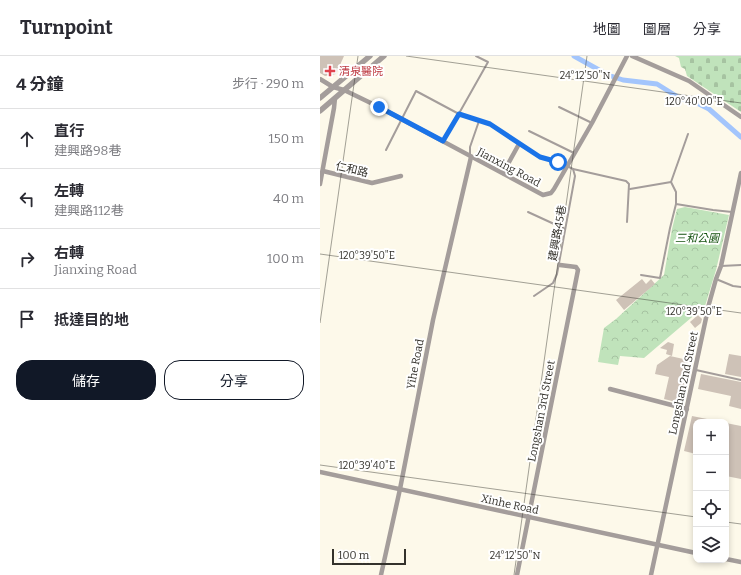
<!DOCTYPE html>
<html lang="zh-TW">
<meta charset="utf-8">
<style>
body{margin:0;font-family:Bitter,"Noto Sans TC",serif;background:#f7f7f7;color:#2b2b33}
.controls{position:absolute;right:12px;bottom:12px;display:grid;overflow:hidden;border-radius:8px;box-shadow:0 2px 6px #0003}
.controls button{width:36px;height:36px;display:grid;place-items:center;padding:0;border:0;border-bottom:1px solid #e1e1e2;background:#fff;color:#2b2b33;font:20px sans-serif}
.scale{position:absolute;left:12px;bottom:10px;width:74px;box-sizing:border-box;padding-left:4px;border:2px solid #34322c;border-top:0;font-size:11px;line-height:14px;white-space:nowrap;color:#34322c;-webkit-text-stroke:3px #fff;paint-order:stroke}
.stop{position:absolute;width:12px;height:12px;margin:-9px;border:3px solid #1a73e8;border-radius:50%;background:#fff}
.stop.end{background:#1a73e8;border-color:#fff;box-shadow:0 1px 4px #0008}
.list{margin:0;padding:0;list-style:none}
h2{display:flex;justify-content:space-between;align-items:center;height:52px;margin:0;padding:0 16px;font-size:17px}
h2 small{font-size:13px;font-weight:400;color:#7c7c81}
.list li{display:grid;grid-template-columns:26px 1fr auto;gap:12px;align-items:center;box-sizing:border-box;height:60px;padding:0 16px;border-top:1px solid #e1e1e2}
.list b{display:block;font-size:15px;white-space:nowrap}
.list p{margin:0;font-size:13px;white-space:nowrap;color:#7c7c81}
.list em{font-size:13px;font-style:normal;color:#7c7c81}
.actions{display:flex;gap:8px;padding:12px 16px}
.actions a{flex:1;padding:9px 0;border:1px solid #111827;border-radius:16px;text-align:center;font-size:14px;color:#111827}
.actions .main{background:#111827;color:#fff}
.icon{flex:none;width:22px;height:22px;fill:none;stroke:currentColor;stroke-width:2;stroke-linecap:round;stroke-linejoin:round}
.map{position:relative;flex:none;width:421px;height:519px;overflow:hidden}
header{display:flex;align-items:center;gap:24px;box-sizing:border-box;height:56px;padding:0 20px;background:#fff;border-bottom:1px solid #e1e1e2}
header strong{font-size:19px}
nav{display:flex;gap:22px;margin-inline-start:auto;font-size:14px}
main{display:flex}
aside{flex:1;background:#fff}
.map>svg:first-child{display:block}
.cemetery{fill:url(#cemetery-stones)}
.park{fill:url(#park-crowns)}
.lines{fill:none;stroke-linecap:round;stroke-linejoin:round}
.canal{stroke:#a3c5fc;stroke-width:5}
.building{fill:#cec2b7}
.service{stroke:#a49d9b;stroke-width:2}
.minor{stroke:#a49d9b;stroke-width:4.5}
.tertiary{stroke:#a49d9b;stroke-width:5.5}
.route{stroke:#1a73e8;stroke-width:5}
.ticks{fill:none;stroke:#34322c;stroke-width:1;stroke-opacity:0.45}
.health-dot{fill:#e0444e;stroke:#fff;stroke-width:1.5}
.labels{text-anchor:middle;stroke-width:4;stroke-linejoin:round;paint-order:stroke}
.health-label{font-size:11px;fill:#be3a42;stroke:#fff;text-anchor:start}
.street-label{font-size:11px;fill:#34322c;stroke:#fff}
.park-label{font-size:11px;font-style:italic;fill:#14520f;stroke:#fff}
.ticks-label{font-size:10px;text-anchor:middle;fill:#34322c;stroke:#fff;stroke-width:4;stroke-linejoin:round;paint-order:stroke}
</style>
<header>
<strong>Turnpoint</strong>
<nav><a>地圖</a><a>圖層</a><a>分享</a></nav>
</header>
<main>
<aside>
<h2>4 分鐘<small>步行 · 290 m</small></h2>
<ul class="list">
<li><svg class="icon" aria-label="ahead" viewBox="0 0 24 24"><path d="M12 20V5M6 11l6-6 6 6"/></svg><div><b>直行</b><p>建興路98巷</p></div><em>150 m</em></li>
<li><svg class="icon" aria-label="left" viewBox="0 0 24 24"><path d="M17 20v-9H6M10 6l-5 5 5 5"/></svg><div><b>左轉</b><p>建興路112巷</p></div><em>40 m</em></li>
<li><svg class="icon" aria-label="right" viewBox="0 0 24 24"><path d="M7 20v-9h11M14 6l5 5-5 5"/></svg><div><b>右轉</b><p>Jianxing Road</p></div><em>100 m</em></li>
<li><svg class="icon" aria-label="arrive" viewBox="0 0 24 24"><path d="M6 21V4h12l-3 4 3 4H6"/></svg><div><b>抵達目的地</b></div></li>
</ul>
<div class="actions"><a class="main">儲存</a><a>分享</a></div>
</aside>
<div class="map">
<svg width="421" height="519" viewBox="0 0 421 519">
<defs>
<pattern id="cemetery-stones" width="16" height="16" patternUnits="userSpaceOnUse"><rect width="16" height="16" fill="#c0e3bb"/><path d="M2 7V4a2 2 0 0 1 4 0v3zM10 15v-3a2 2 0 0 1 4 0v3z" fill="#a6c3a1"/></pattern>
<pattern id="park-crowns" width="20" height="18" patternUnits="userSpaceOnUse"><rect width="20" height="18" fill="#c0e3bb"/><path d="M2 6a3 3 0 1 1 6 0M12 15a3 3 0 1 1 6 0" fill="none" stroke="#a6c3a1"/></pattern>
</defs>
<rect width="100%" height="100%" fill="#fdf9ea"/>
<!-- cemetery -->
<polygon class="cemetery" points="355,0 421,0 421,56 367,20 365,13 361,11 359,2"/>
<!-- park -->
<polygon class="park" points="365,151 409,159 396,214 385,250 324,302 300,300 298,309 278,306 284,272 296,263 344,219 352,173 357,153"/>
<g class="lines">
<!-- canal -->
<polyline class="canal" points="254,0 288,19 303,24 337,28 361,43 375,46 389,53 421,81"/>
</g>
<!-- building -->
<g class="building">
<polygon points="0,0 24,0 16,18 5,20 0,17"/>
<polygon points="322,223 326,228 331,223 335,228 304,254 296,244"/>
<polygon points="378,259 382,263 381,267 375,272 370,266"/>
<polygon points="348,286 354,288 352,300 346,298 347,294 340,292"/>
<polygon points="409,298 421,300 421,321 405,318"/>
<polygon points="350,300 368,304 367,308 370,309 368,315 371,316 369,326 365,325 362,340 365,340 364,348 344,343 349,321 335,318 337,309"/>
<polygon points="381,318 421,326 421,353 409,350 411,340 378,333"/>
<polygon points="372,360 392,364 392,366 376,366 376,398 364,395"/>
<polygon points="406,367 421,370 421,423 406,420"/>
</g>
<g class="lines">
<!-- service -->
<g class="service">
<polyline points="239,51 272,67"/>
<polyline points="209,75 254,97"/>
<polyline points="124,84 168,6 156,0"/>
<polyline points="66,94 96,35 139,58 170,68 220,101 247,110 253,113 255,120 237,218 233,227 214,240"/>
<polyline points="150,100 150,91 159,65"/>
<polyline points="253,113 306,125 309,128 307,166"/>
<polyline points="310,133 351,126"/>
<polyline points="356,148 393,154 412,156"/>
<polyline points="208,156 245,173"/>
<polyline points="401,210 421,209"/>
<polyline points="321,219 340,222 350,172 356,148 356,136 351,126 368,78"/>
<polyline points="396,223 413,230 421,231"/>
<polyline points="376,314 421,324"/>
</g>
<!-- minor -->
<g class="minor">
<polyline points="312,0 369,25 421,61"/>
<polyline points="0,23 13,31 24,34 59,51 223,139 231,137 234,133 272,67 307,0"/>
<polyline points="3,115 52,127 81,120"/>
<polyline points="183,117 199,88"/>
<polyline points="0,128 14,52 15,42"/>
<polyline points="290,333 367,353"/>
<polyline points="0,416 376,497"/>
<polyline points="406,503 421,506"/>
<polyline points="61,519 80,433 113,264 151,101"/>
<polyline points="197,519 258,214 256,211 240,209"/>
<polyline points="331,519 389,248 396,223 401,210 421,117"/>
</g>
<!-- tertiary -->
<g class="tertiary">
<polyline points="0,42 50,0"/>
<polyline points="0,55 64,0"/>
</g>
</g>
<g class="lines">
<!-- route -->
<polyline class="route" points="59,51 123,85 139,58 170,68 220,101 238,106"/>
</g>
<!-- ticks -->
<path class="ticks" d="M86 0 421 47M0 198 421 257M0 267 38 0M0 409 376 461M406 466 421 468M194 519 267 0"/>
<!-- markers -->
<path class="health-dot" d="M8 9h4v4h4v4h-4v4h-4v-4h-4v-4h4z"/>
<g class="labels">
<!-- health labels -->
<g class="health-label">
<text x="19" y="19">清泉醫院</text>
</g>
<!-- street labels -->
<g class="street-label">
<text transform="translate(189 111) rotate(28)" y="4">Jianxing Road</text>
<text transform="translate(32 113) rotate(13)" y="4">仁和路</text>
<text transform="translate(237 177) rotate(-80)" y="4">建興路45巷</text>
<text transform="translate(95 308) rotate(-79)" y="4">Yihe Road</text>
<text transform="translate(363 327) rotate(-78)" y="4">Longshan 2nd Street</text>
<text transform="translate(221 355) rotate(-79)" y="4">Longshan 3rd Street</text>
<text transform="translate(190 448) rotate(12)" y="4">Xinhe Road</text>
</g>
<!-- park labels -->
<g class="park-label">
<text x="377" y="186">三和公園</text>
</g>
</g>
<g class="ticks-label">
<text x="265" y="23">24°12'50"N</text>
<text x="374" y="49">120°40'00"E</text>
<text x="47" y="203">120°39'50"E</text>
<text x="374" y="259">120°39'50"E</text>
<text x="47" y="413">120°39'40"E</text>
<text x="195" y="503">24°12'50"N</text>
</g>
</svg>
<div class="controls">
<button>+</button>
<button>−</button>
<button><svg class="icon" aria-label="locate" viewBox="0 0 24 24"><circle cx="12" cy="12" r="6"/><path d="M12 2v4M12 18v4M2 12h4M18 12h4"/></svg></button>
<button><svg class="icon" aria-label="layers" viewBox="0 0 24 24"><path d="M12 4l9 5-9 5-9-5zM3 14l9 5 9-5"/></svg></button>
</div>
<div class="scale">100 m</div>
<div class="stop" style="left:238px;top:106px"></div>
<div class="stop end" style="left:59px;top:51px"></div>
</div>
</main>
